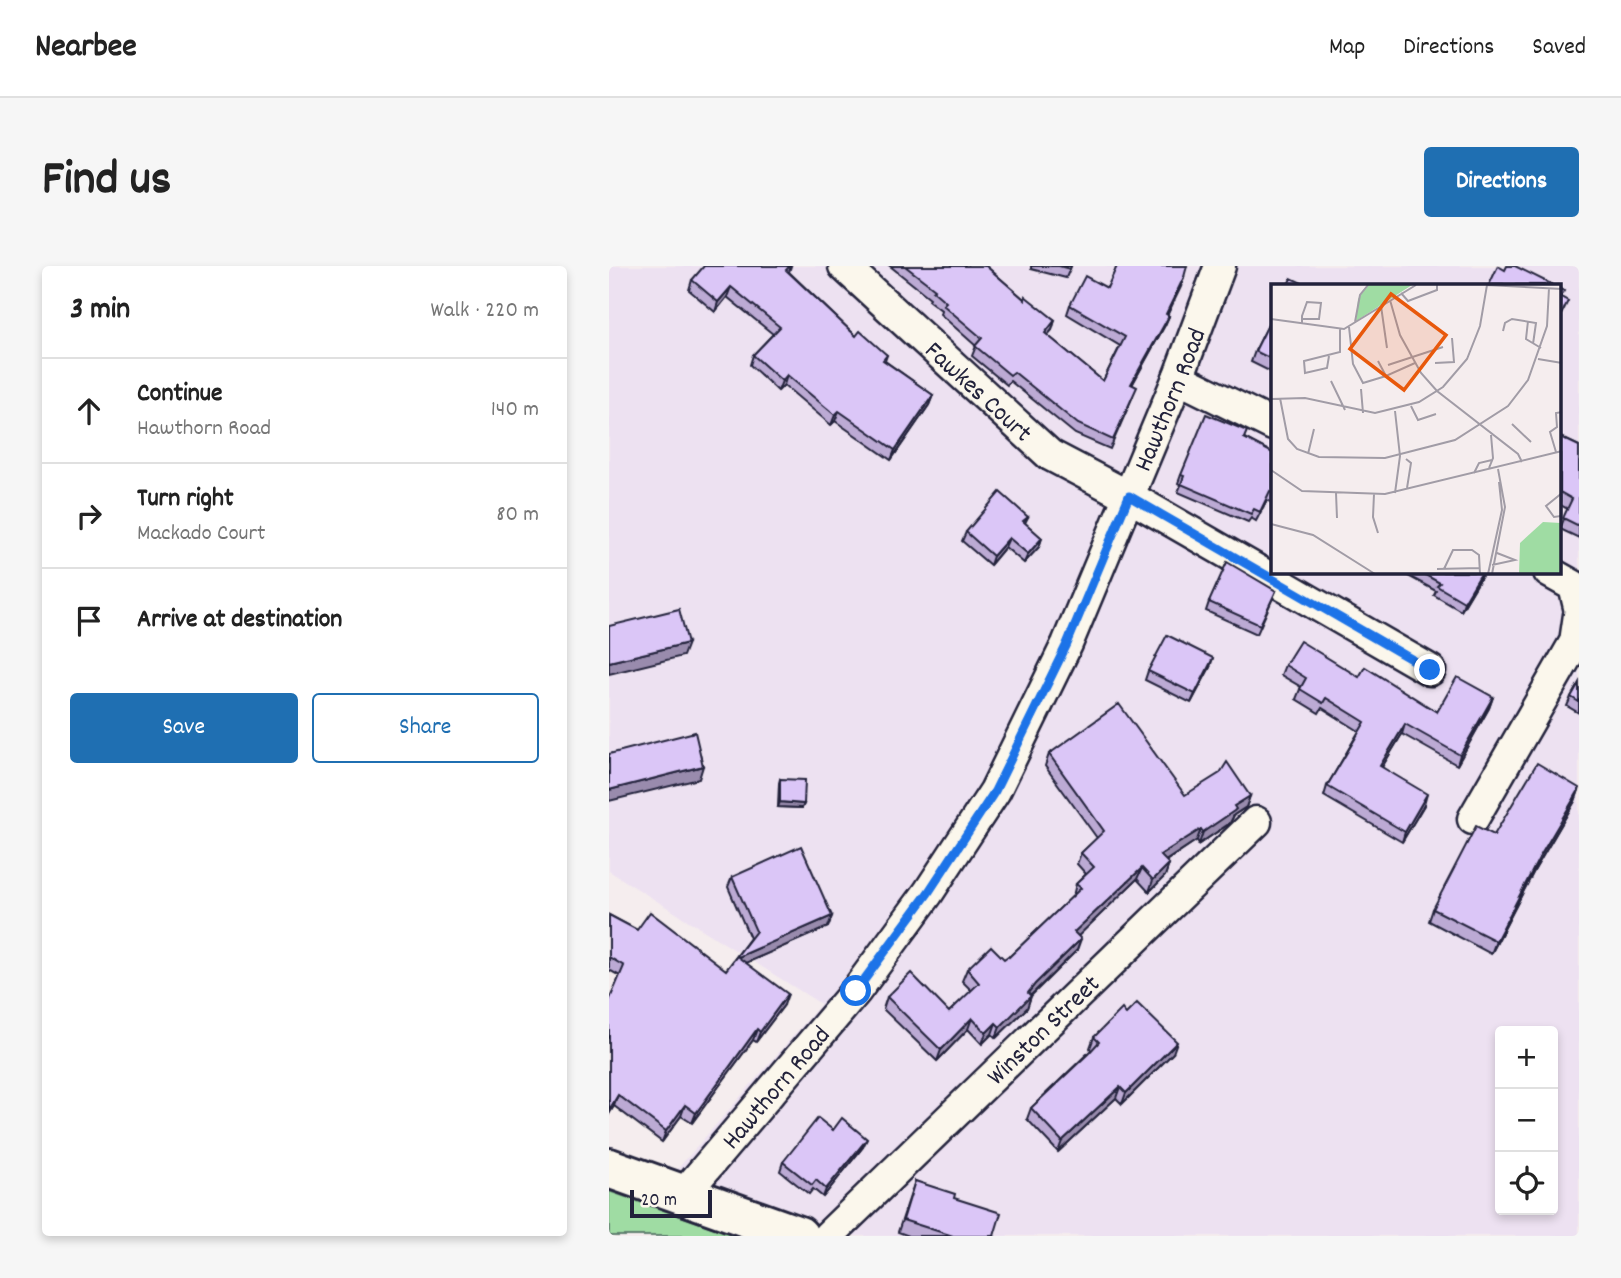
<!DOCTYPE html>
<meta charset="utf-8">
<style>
body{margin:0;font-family:Dekko,sans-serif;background:#f6f6f6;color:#222}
.controls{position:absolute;right:21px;bottom:21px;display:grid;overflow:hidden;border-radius:7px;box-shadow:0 4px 10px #0003}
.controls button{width:63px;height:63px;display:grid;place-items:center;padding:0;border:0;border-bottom:2px solid #e0e0e0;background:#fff;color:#222;font:35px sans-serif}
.scale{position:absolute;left:21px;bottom:18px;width:82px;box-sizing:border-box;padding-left:7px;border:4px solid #22223b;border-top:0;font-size:19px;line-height:24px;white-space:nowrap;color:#22223b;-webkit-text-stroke:5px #fbf7ec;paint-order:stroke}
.stop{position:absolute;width:21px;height:21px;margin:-16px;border:5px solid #1a73e8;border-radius:50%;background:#fff}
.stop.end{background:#1a73e8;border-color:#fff;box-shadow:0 2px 7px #0008}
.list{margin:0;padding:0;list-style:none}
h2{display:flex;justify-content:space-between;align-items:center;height:91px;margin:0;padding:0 28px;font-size:30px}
h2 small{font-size:23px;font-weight:400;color:#767676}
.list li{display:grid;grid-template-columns:46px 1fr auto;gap:21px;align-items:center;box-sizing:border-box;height:105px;padding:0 28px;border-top:2px solid #e0e0e0}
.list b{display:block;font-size:26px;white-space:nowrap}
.list p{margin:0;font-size:23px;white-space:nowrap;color:#767676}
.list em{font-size:23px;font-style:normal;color:#767676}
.actions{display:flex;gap:14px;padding:21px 28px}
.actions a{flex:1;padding:16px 0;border:2px solid #1f6fb2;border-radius:7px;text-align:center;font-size:24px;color:#1f6fb2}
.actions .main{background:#1f6fb2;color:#fff}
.icon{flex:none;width:38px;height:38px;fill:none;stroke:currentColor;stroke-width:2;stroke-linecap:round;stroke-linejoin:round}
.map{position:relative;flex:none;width:970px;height:970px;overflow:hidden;border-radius:7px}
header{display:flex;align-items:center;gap:42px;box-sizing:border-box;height:98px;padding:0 35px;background:#fff;border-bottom:2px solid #e0e0e0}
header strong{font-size:33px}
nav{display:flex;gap:38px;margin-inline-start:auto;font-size:24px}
.intro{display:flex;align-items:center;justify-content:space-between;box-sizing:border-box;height:168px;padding:0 42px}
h1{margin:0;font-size:49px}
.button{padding:18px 32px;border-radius:7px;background:#1f6fb2;color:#fff;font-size:24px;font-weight:700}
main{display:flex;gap:42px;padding:0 42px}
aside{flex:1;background:#fff;border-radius:7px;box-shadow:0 4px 10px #0003}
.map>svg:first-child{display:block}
.built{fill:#ede1f1;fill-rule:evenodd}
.green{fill:#9fdca3;stroke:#607f6f;stroke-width:2}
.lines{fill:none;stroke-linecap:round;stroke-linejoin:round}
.street-casing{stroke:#22223b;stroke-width:35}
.secondary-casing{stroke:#22223b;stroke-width:44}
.street{stroke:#fbf7ec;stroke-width:30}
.secondary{stroke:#fbf7ec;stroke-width:38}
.wall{fill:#bcaad4;stroke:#22223b;stroke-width:2}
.shaded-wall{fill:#998bad;stroke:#22223b;stroke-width:2}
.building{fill:#dbc6f7;stroke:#22223b;stroke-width:2}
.route{stroke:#1a73e8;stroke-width:9}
.labels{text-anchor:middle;stroke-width:5;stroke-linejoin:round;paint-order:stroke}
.street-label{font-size:26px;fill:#22223b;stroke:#fbf7ec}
.inset-road{fill:none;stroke:#a19ca6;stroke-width:2}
.view{fill:#e8590c;fill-opacity:0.15;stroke:#e8590c;stroke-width:3.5}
.inset-edge{fill:none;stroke:#22223b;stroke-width:3.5}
</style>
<header>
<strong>Nearbee</strong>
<nav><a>Map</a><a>Directions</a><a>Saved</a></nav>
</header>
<div class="intro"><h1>Find us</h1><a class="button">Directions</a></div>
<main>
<aside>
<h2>3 min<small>Walk · 220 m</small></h2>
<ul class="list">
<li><svg class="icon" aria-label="ahead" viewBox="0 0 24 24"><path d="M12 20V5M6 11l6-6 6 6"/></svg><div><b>Continue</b><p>Hawthorn Road</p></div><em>140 m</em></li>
<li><svg class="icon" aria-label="right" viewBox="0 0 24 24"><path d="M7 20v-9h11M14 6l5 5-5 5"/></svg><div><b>Turn right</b><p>Mackado Court</p></div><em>80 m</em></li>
<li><svg class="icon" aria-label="arrive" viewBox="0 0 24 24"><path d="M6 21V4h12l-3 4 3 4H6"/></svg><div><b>Arrive at destination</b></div></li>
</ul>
<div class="actions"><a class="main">Save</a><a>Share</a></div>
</aside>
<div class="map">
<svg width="970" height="970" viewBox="0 0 970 970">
<rect width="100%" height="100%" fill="#f5edee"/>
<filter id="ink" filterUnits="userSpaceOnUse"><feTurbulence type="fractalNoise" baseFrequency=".0143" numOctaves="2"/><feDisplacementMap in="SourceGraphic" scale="14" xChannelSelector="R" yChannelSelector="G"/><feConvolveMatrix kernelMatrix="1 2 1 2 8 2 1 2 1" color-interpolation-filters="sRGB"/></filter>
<g filter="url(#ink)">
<!-- built -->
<path class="built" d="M0 0H970V970H247L65 907 212 738 0 605ZM664 19H951V306H664ZM891 765H944V944H891Z"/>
<!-- green -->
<polygon class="green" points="0,925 129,970 0,970"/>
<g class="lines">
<!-- street casing -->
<g class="street-casing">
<g id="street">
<path id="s1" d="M235 0 441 189 521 231 821 404"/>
<polyline points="569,112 664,159"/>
<polyline points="940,306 965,320 970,341"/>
<polyline points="864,553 966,376 970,349"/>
<path id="s2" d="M74 929 247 725 319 627 386 525 458 378 569 112 611 0"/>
<path id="s3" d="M219 970 647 556"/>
</g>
</g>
<!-- secondary casing -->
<g class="secondary-casing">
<polyline id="secondary" points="0,902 190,970"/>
</g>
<!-- street -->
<use href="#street" class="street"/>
<!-- secondary -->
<use href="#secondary" class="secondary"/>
</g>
<!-- wall -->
<g class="wall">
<polygon points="182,0 180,6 247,70 278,89 276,95 324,129 320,139 282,194 226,155 222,159 175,119 169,125 141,99 144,89 164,68 118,31 106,46 80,24 83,14"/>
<polygon points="281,0 377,0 415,33 446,54 443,64 438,69 494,115 511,80 458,48 461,39 498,22 575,11 558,49 560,50 556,59 523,119 524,130 501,183 466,168 401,115 398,119 363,90 367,80 331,48 332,44 320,35 321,32"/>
<polygon points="422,0 462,0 457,12 422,3"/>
<polygon points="664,49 664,107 642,96 646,85"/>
<polygon points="951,171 970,180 970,272 951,263 959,243 951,239"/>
<polygon points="635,172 664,187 664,237 658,234 647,255 642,252 639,256 569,226 572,219 569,217 572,209"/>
<polygon points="419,251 416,257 433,272 430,281 415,297 396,281 381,299 353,275 357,266"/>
<polygon points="792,306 875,306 852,345 825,329 827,325"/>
<polygon points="667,325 648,368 597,345 600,336"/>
<polygon points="676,399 750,411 828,446 884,431 880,442 848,499 793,468 773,501 815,539 793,576 715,530 718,520 750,465 713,442 710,447 687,433 692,421 672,409"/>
<polygon points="601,401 582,437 536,414 539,405"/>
<polygon points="970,417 970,447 958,440 962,431"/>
<polygon points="440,488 576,529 641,530 637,541 625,549 621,557 590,578 588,574 557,595 560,598 556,610 540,626 528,613 469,670 468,684 422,730 418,742 387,772 383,768 373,778 359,763 328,795 274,743 278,731 340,746 363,725 353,715 358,703 395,693 400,691 464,630 467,618 477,608 468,598 472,587 488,572 436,500"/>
<polygon points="171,513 195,538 193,542 169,541 170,517"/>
<polygon points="970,524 966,535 925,605 882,688 820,655 824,643 885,569"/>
<polygon points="123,611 223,650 219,661 137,697 175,739 147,776 144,774 83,857 72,850 53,876 5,840 0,848 0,735 11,710 0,704 0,649 28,664 117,704 141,672 119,621"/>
<polygon points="485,771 564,787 513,838 507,832 449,886 418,853 422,842 482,784 481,782"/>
<polygon points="224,864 254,881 214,931 204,923 200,928 171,905 174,896"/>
<polygon points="306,915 345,932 385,970 300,970 289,966"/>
</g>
<!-- shaded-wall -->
<g class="shaded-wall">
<polygon points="575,11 572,21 554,58 557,48"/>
<polygon points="122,21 118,31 106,46 109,36"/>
<polygon points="560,50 556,59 518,128 522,118"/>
<polygon points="446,54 443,64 432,77 436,67"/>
<polygon points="178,109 175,119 169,125 173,115"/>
<polygon points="324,129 320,139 282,194 286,184"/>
<polygon points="230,145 226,155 222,159 226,149"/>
<polygon points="400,272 396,281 381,299 384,290"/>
<polygon points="433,272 430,281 415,297 419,288"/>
<polygon points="873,306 875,306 873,310 852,345 855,336"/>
<polygon points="79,377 74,390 0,408 0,396"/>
<polygon points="604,392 601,401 582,437 586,428"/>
<polygon points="884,431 880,442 848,499 851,489"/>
<polygon points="796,458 793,468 767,511 771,500"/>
<polygon points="94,500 90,513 0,535 0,524"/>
<polygon points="970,524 966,535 925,605 882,688 887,675 930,592"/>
<polygon points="818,528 815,539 793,576 796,566"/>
<polygon points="641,530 637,541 625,549 621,557 590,578 594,566 625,540"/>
<polygon points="171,536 195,538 193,542 169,541"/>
<polygon points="592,563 588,574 547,601 551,589"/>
<polygon points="560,598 556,610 540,626 544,614"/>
<polygon points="533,602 528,613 461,678 465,666"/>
<polygon points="223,650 219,661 125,702 129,691"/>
<polygon points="472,673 468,684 421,730 422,730 418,742 387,772 391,761 426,718"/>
<polygon points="179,728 175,739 147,776 151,766"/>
<polygon points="363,752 359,763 328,795 332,784"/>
<polygon points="387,757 383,768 373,778 377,767"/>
<polygon points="148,763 144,774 83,857 87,847"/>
<polygon points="568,776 564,787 513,838 517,827"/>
<polygon points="511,821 507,832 449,886 453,875"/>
<polygon points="9,829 5,840 0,848 0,844"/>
<polygon points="76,839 72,850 53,876 57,865"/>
<polygon points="258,873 254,881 214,931 217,923"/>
</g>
<!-- building -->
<g class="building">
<polygon points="95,0 181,0 177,4 247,70 251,65 278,89 274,94 324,129 286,184 230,145 226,149 178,109 173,115 144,89 171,61 122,21 109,36 83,14"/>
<polygon points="296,0 377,0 416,34 416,30 446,54 436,67 494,115 516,71 461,39 476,10 498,22 508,0 578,0 575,11 557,48 560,50 522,118 528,121 504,174 469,158 405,106 401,109 366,80 373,72 334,39 337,36 324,25 326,23"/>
<polygon points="450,0 462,0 461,3"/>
<polygon points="889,0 896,4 898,0 906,0 944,19 880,19"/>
<polygon points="682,12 697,19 679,19"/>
<polygon points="951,23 955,25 952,31 959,35 951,51"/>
<polygon points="664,49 664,94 646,85"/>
<polygon points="597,148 638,165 635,172 664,187 664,227 661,225 651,246 645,243 642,248 572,218 575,210 572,209"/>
<polygon points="951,171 970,180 970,260 954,252 963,233 951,226"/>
<polygon points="391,226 419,251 414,255 433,272 419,288 400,272 384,290 357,266"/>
<polygon points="618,296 667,325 651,359 600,336"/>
<polygon points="811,306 873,306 855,336 828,320 831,317"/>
<polygon points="70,343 79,377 0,396 0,360"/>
<polygon points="558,369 604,392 586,428 539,405"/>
<polygon points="691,375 750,411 756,401 828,446 848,411 884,431 851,489 796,458 771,500 818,528 796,566 718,520 756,456 717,432 714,437 691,423 697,412 676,399"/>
<polygon points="970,417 970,436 962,431"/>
<polygon points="510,438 576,529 611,507 618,496 641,530 625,540 627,543 625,545 594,566 592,563 551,589 560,598 544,614 533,602 465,666 472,673 426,718 419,727 422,730 391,761 387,757 377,767 363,752 332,784 278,731 302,707 340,746 370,717 358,703 382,680 395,693 399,690 400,691 472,622 467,618 485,601 472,587 495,565 440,488"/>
<polygon points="86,466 94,500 0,524 0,488"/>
<polygon points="928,497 970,522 970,524 930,592 887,675 824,643 867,560 885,569"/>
<polygon points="171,513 196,514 195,538 171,536"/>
<polygon points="192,580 223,650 129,691 179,728 151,766 148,763 87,847 76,839 57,865 9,829 0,844 0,735 15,700 0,691 0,649 28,664 41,646 117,704 147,665 123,611"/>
<polygon points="528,737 568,776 517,827 511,821 453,875 422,842 479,788 490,776 485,771 513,743 517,748"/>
<polygon points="209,852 224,864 233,852 258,873 217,923 207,914 203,919 174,896"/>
<polygon points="306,915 346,928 345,932 392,947 385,970 344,970 294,954"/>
</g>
</g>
<g class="lines" filter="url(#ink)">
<!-- route -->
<polyline class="route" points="247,725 319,627 386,525 458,378 520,230 821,404"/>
</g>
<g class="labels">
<!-- street labels -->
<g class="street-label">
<text dy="9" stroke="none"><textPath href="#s1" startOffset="184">Fawkes Court</textPath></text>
<text dy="9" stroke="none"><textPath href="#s2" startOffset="940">Hawthorn Road</textPath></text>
<text dy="9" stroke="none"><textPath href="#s3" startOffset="298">Winston Street</textPath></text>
<text dy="9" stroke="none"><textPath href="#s2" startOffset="142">Hawthorn Road</textPath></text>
</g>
</g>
<!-- overview -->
<g transform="translate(662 18)">
<rect width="290" height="290" fill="#f5edee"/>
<path d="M96 1H141L85 37 87 15ZM272 238 290 239V290H248L249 259Z" fill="#9fdca3"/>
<path class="inset-road" d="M215 1 291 5M130 9 137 17 166 6V1M119 16 129 51 150 89 166 107 247 170 251 178M110 22 116 64M0 35 73 45 145 1M257 37 255 55 270 64M84 38 89 11 97 1M31 40V32L36 18 50 19 48 35H31M78 43 82 80 92 99 115 92M232 47 234 39 241 35 265 39 262 60M58 72 56 84 34 89 33 77 69 68V45M267 75 291 79M107 77 115 92 144 79M164 79 183 78 181 54M117 81 172 63M60 97 74 126M90 105 92 129M9 114 17 155 26 165 48 173 114 174 184 156 237 122 257 96 276 42 278 4M0 115 34 114 104 129 148 118 172 103 196 75 209 42 216 1M140 122 147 136 165 130M241 140 260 158M285 168 279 148 286 143 285 129 291 128M37 170 43 145M135 175 140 179 136 204M218 184 222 174 220 151M0 186 31 207 114 210 291 167M203 189 208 179 221 176M65 209 66 234M124 209 129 172 124 127M103 210 102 233 107 249M290 232 283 233 275 222 291 209M0 240 42 251 104 290M221 281 244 276 226 269M166 285 209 284M173 285 182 266H201L208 271 209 290M217 290 231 226 228 198M221 290 234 223 227 185"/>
<path class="view" d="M120 10 175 51 133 106 79 65Z"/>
<rect width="290" height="290" class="inset-edge"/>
</g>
</svg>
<div class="controls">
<button>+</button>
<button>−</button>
<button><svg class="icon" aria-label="locate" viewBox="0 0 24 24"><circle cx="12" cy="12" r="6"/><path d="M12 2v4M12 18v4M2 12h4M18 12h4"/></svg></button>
</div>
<div class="scale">20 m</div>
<div class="stop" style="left:247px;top:725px"></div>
<div class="stop end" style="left:821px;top:404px"></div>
</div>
</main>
